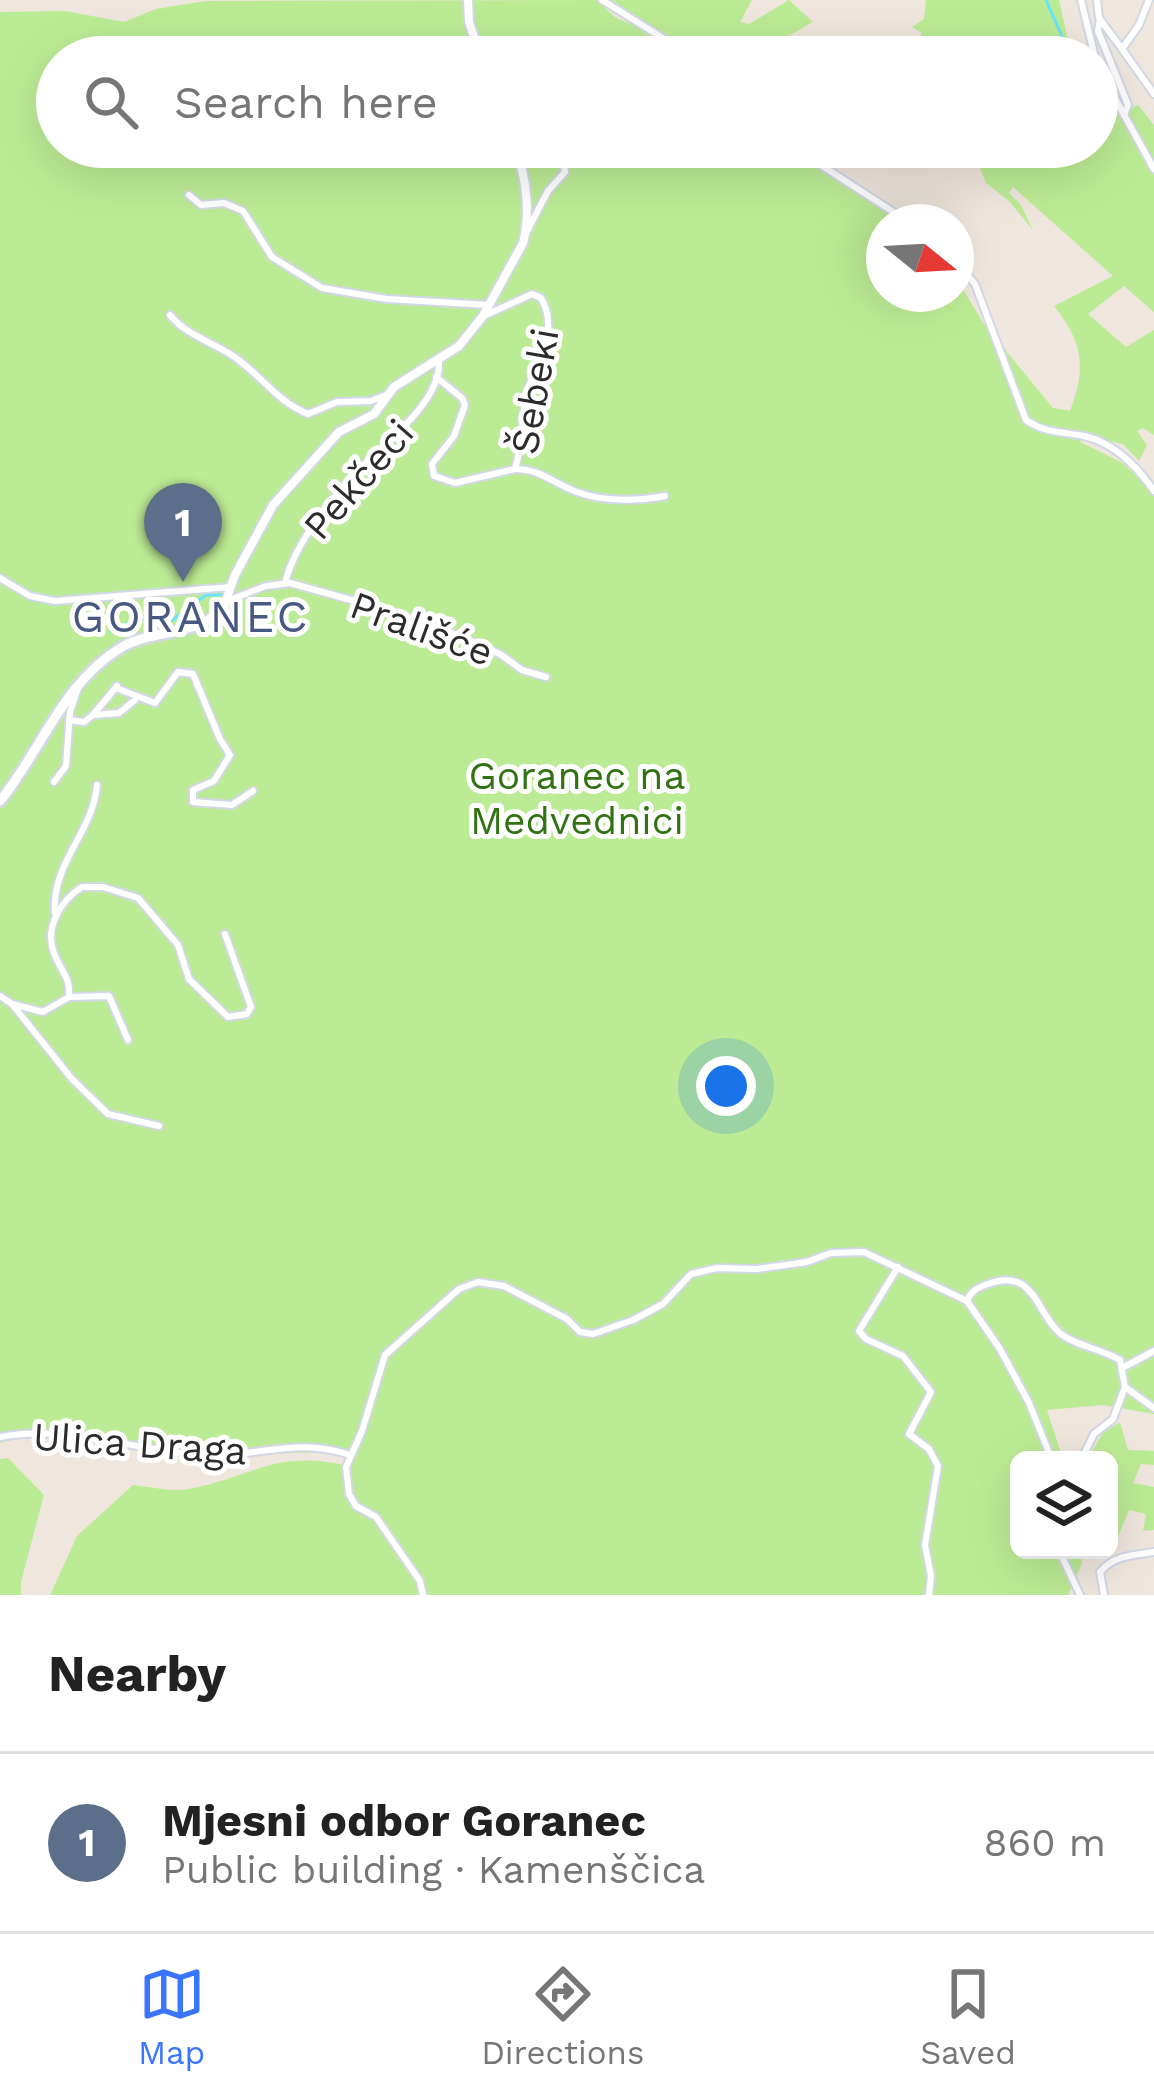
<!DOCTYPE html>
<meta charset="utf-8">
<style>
body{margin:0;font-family:"Work Sans",sans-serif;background:#f2f2f2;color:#222}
.controls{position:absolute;right:36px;bottom:36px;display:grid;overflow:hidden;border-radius:18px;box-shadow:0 12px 48px #0002}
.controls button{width:108px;height:108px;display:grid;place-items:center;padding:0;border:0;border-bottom:3px solid #e0e0e0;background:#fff;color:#222;font:60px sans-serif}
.compass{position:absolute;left:866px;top:204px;width:108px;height:108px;border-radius:50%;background:#fff;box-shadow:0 12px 48px #0002;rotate:108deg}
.you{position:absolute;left:726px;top:1086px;width:42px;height:42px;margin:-30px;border:9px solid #fff;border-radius:50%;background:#1a73e8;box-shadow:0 0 0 18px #1a73e833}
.badge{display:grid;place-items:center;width:78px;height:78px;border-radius:50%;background:#3a75ff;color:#fff;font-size:39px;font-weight:700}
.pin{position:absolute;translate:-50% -99px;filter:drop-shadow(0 3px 6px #0008)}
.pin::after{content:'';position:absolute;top:63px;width:42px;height:36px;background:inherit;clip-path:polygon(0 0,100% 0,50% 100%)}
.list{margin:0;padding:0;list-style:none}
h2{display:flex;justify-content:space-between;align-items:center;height:156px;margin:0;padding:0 48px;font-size:51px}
h2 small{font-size:39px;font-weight:400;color:#767676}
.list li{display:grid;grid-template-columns:78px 1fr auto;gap:36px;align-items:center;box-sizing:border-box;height:180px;padding:0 48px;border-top:3px solid #e0e0e0}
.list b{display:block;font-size:45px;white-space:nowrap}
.list p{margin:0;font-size:39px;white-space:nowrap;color:#767676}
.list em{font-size:39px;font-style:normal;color:#767676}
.icon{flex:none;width:66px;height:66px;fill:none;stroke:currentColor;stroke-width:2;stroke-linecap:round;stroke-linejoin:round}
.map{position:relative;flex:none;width:1154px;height:1595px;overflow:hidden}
.search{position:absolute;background:#fff;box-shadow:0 12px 48px #0002;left:36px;right:36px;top:36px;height:132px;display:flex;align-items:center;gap:30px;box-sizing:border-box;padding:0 42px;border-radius:66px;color:#767676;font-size:45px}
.sheet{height:336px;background:#fff}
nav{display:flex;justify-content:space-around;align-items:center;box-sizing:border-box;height:168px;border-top:3px solid #e0e0e0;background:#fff;font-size:33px;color:#767676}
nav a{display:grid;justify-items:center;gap:6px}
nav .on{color:#3a75ff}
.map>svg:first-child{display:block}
.green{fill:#bceb95}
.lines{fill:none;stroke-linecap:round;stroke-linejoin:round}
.stream{stroke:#67e4fb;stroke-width:3}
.minor-casing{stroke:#d2d8e6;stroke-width:10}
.tertiary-casing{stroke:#d2d8e6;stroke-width:12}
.secondary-casing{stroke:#d2d8e6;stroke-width:14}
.minor{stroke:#fff;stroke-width:6}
.tertiary{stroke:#fff;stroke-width:8}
.secondary{stroke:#fff;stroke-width:9}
.labels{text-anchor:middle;stroke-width:10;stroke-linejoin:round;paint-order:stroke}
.street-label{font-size:39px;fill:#2c2c2c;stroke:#fff}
.park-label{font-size:39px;fill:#317213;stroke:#fff}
.quarter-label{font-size:45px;letter-spacing:3px;fill:#475882;stroke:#fff}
</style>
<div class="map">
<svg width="1154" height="1595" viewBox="0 0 1154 1595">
<rect width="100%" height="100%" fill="#efe6dd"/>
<!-- green -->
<g class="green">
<path d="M596 0 616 18 641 28 679 57H57V147H789L870 194 901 222H884V294H956V278L984 324 1053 408 1070 411C1086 369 1084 343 1054 306L1113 276 1013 187 1009 193 1021 205 1033 230 1009 201 986 183 971 147H1097V86L1119 115 1138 105 1154 125V312L1124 286 1088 314 1126 347 1154 330V435L1143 428 1137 431 1147 445 1139 461 1123 444 1075 434 1082 443 1121 462 1154 490V1414L1103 1405 1047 1410 1063 1460H1019V1550H1080L1082 1563 1068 1595H50L77 1536 133 1485C151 1487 172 1492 189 1489 253 1477 273 1450 344 1465L352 1452 189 1455 101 1435 35 1434 0 1443V12L65 11 124 22 156 9 205 1Z"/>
<polygon points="605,0 752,0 740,22 749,24 789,0 813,22 778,42 783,57 764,57 761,50 736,49 738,57 700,57 705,43 694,39 685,53 645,22 612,8"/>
<polygon points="926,0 1059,0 1067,36 1079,57 897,57 905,41 915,44 922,33 912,27 924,19"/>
<polygon points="1120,1422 1128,1450 1154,1451 1154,1465 1141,1464 1133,1483 1154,1487 1154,1530 1143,1531 1146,1514 1129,1510 1116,1542 1109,1540 1114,1498 1109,1496 1109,1460 1087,1460 1103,1433"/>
<polygon points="8,1458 44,1495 21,1582 21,1595 0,1595 0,1459"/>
</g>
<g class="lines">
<!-- stream -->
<g class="stream">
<polyline points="1046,0 1071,57"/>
<polyline points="111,631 137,619 171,621 206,595 234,595 249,589"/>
</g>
<!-- minor casing -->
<g class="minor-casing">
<g id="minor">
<polyline points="602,0 693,57"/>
<polyline points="1081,0 1095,57"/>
<polyline points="1097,0 1099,18 1122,49 1139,25 1149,0"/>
<polyline points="1100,19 1098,31 1128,105 1124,115"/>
<polyline points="1122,49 1154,94"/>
<polyline points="1097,66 1154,169"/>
<polyline points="793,147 909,222"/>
<polyline points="189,195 201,205 224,203 243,211 272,257 322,288 387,299 489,305"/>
<polyline points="525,235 548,191 565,172 562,147"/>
<path d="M956 262 975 284 1026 420C1044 433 1063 432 1084 436 1115 443 1137 466 1154 491"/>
<path d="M170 315C187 336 211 341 233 356 260 374 276 401 308 414L337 402 371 401 386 395"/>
<path d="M486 315 532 294 541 298C562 333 531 366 525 401 522 424 522 446 515 469 541 469 554 484 577 492 603 502 639 501 665 496"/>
<polyline points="436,377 462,398 465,405 454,436 432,464 434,476 455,483 515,469"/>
<polyline points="0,578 30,596 55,601 231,587"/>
<path d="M285 582C296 543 324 509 350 479 377 448 442 405 439 360"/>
<polyline points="227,601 266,586 290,583 387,610 452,633 500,654 522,670 546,677"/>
<polyline points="116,688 155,703 178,672 193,674 220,739 230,755 214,781 193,790 193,802 232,805 253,791"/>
<polyline points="93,715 117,686"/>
<polyline points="69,720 84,722 93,715 119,713 135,700"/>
<polyline points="54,782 66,766 70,712 78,688"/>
<path d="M55 913C51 863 93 833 97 785"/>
<path d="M0 996 12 1004 43 1012 69 997C71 977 60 970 54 953 44 928 61 900 82 887H103L138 898 178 945 189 979 228 1017 247 1014 251 1007 225 934"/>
<polyline points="69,997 109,996 128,1040"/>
<polyline points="12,1004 72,1079 108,1114 159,1126"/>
<polyline points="898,1267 859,1331 866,1339 903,1356 931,1392 909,1434 929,1449 938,1466 925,1545 931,1576 929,1595"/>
<path d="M967 1301C971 1291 977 1288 988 1284 1038 1265 1036 1321 1067 1338 1083 1347 1103 1350 1120 1360L1125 1387 1154 1408"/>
<polyline points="1124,1367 1154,1351"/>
<path d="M0 1437C70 1424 134 1451 203 1455 259 1458 294 1436 350 1455"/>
<polyline points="1081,1460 1094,1434 1113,1419 1125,1387"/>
<polyline points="1059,1550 1080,1595"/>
<polyline points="423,1595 420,1581 376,1517 356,1506 349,1494 346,1467 362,1431 385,1355 459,1289 478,1282 504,1286 567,1319 580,1332 593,1334 633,1320 663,1304 691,1274 717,1268 757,1269 807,1262 831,1253 864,1252 967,1301 1000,1349 1029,1403 1052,1460"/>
<path d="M1104 1595 1100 1572C1114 1555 1134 1555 1154 1552"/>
</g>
</g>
<!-- tertiary casing -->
<g class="tertiary-casing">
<g id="tertiary">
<polyline points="468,0 469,22 481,57"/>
<path d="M224 606 235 575 273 505 339 432 374 414 394 387 459 346 483 316 523 243C531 213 526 176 515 147"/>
</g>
</g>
<!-- secondary casing -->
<g class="secondary-casing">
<path id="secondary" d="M0 801C41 751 63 682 122 647 153 629 203 636 224 606"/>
</g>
<!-- minor -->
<use href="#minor" class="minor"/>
<!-- tertiary -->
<use href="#tertiary" class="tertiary"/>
<!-- secondary -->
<use href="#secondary" class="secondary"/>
</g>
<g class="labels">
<!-- street labels -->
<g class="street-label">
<text transform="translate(534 391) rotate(-80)" y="14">Šebeki</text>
<text transform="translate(358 479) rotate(-49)" y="14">Pekčeci</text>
<text transform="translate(422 628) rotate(20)" y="14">Prališće</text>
<text transform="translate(140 1443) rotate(4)" y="14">Ulica Draga</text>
</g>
<!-- park labels -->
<g class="park-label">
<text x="577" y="789">Goranec na<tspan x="577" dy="45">Medvednici</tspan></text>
</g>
<!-- quarter labels -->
<g class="quarter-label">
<text x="191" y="632">GORANEC</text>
</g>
</g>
</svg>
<div class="controls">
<button><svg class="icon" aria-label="layers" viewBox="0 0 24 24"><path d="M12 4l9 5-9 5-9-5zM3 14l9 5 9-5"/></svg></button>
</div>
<svg class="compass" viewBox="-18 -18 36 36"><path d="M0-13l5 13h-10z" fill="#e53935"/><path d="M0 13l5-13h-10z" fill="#767676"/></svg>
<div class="you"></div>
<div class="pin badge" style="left:183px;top:582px;background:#5c6f8a">1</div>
<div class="search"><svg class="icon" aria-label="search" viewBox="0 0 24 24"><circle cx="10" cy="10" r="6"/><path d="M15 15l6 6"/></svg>Search here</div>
</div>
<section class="sheet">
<h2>Nearby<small></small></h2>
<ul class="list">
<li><span class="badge" style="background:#5c6f8a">1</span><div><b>Mjesni odbor Goranec</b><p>Public building · Kamenščica</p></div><em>860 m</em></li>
</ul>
</section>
<nav>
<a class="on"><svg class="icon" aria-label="map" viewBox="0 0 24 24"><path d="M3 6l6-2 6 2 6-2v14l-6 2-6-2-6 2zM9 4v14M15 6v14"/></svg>Map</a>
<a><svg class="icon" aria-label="directions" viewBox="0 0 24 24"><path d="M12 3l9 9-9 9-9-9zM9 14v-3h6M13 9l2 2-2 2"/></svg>Directions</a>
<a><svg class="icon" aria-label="saved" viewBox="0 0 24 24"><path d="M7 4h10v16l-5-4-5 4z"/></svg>Saved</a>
</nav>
